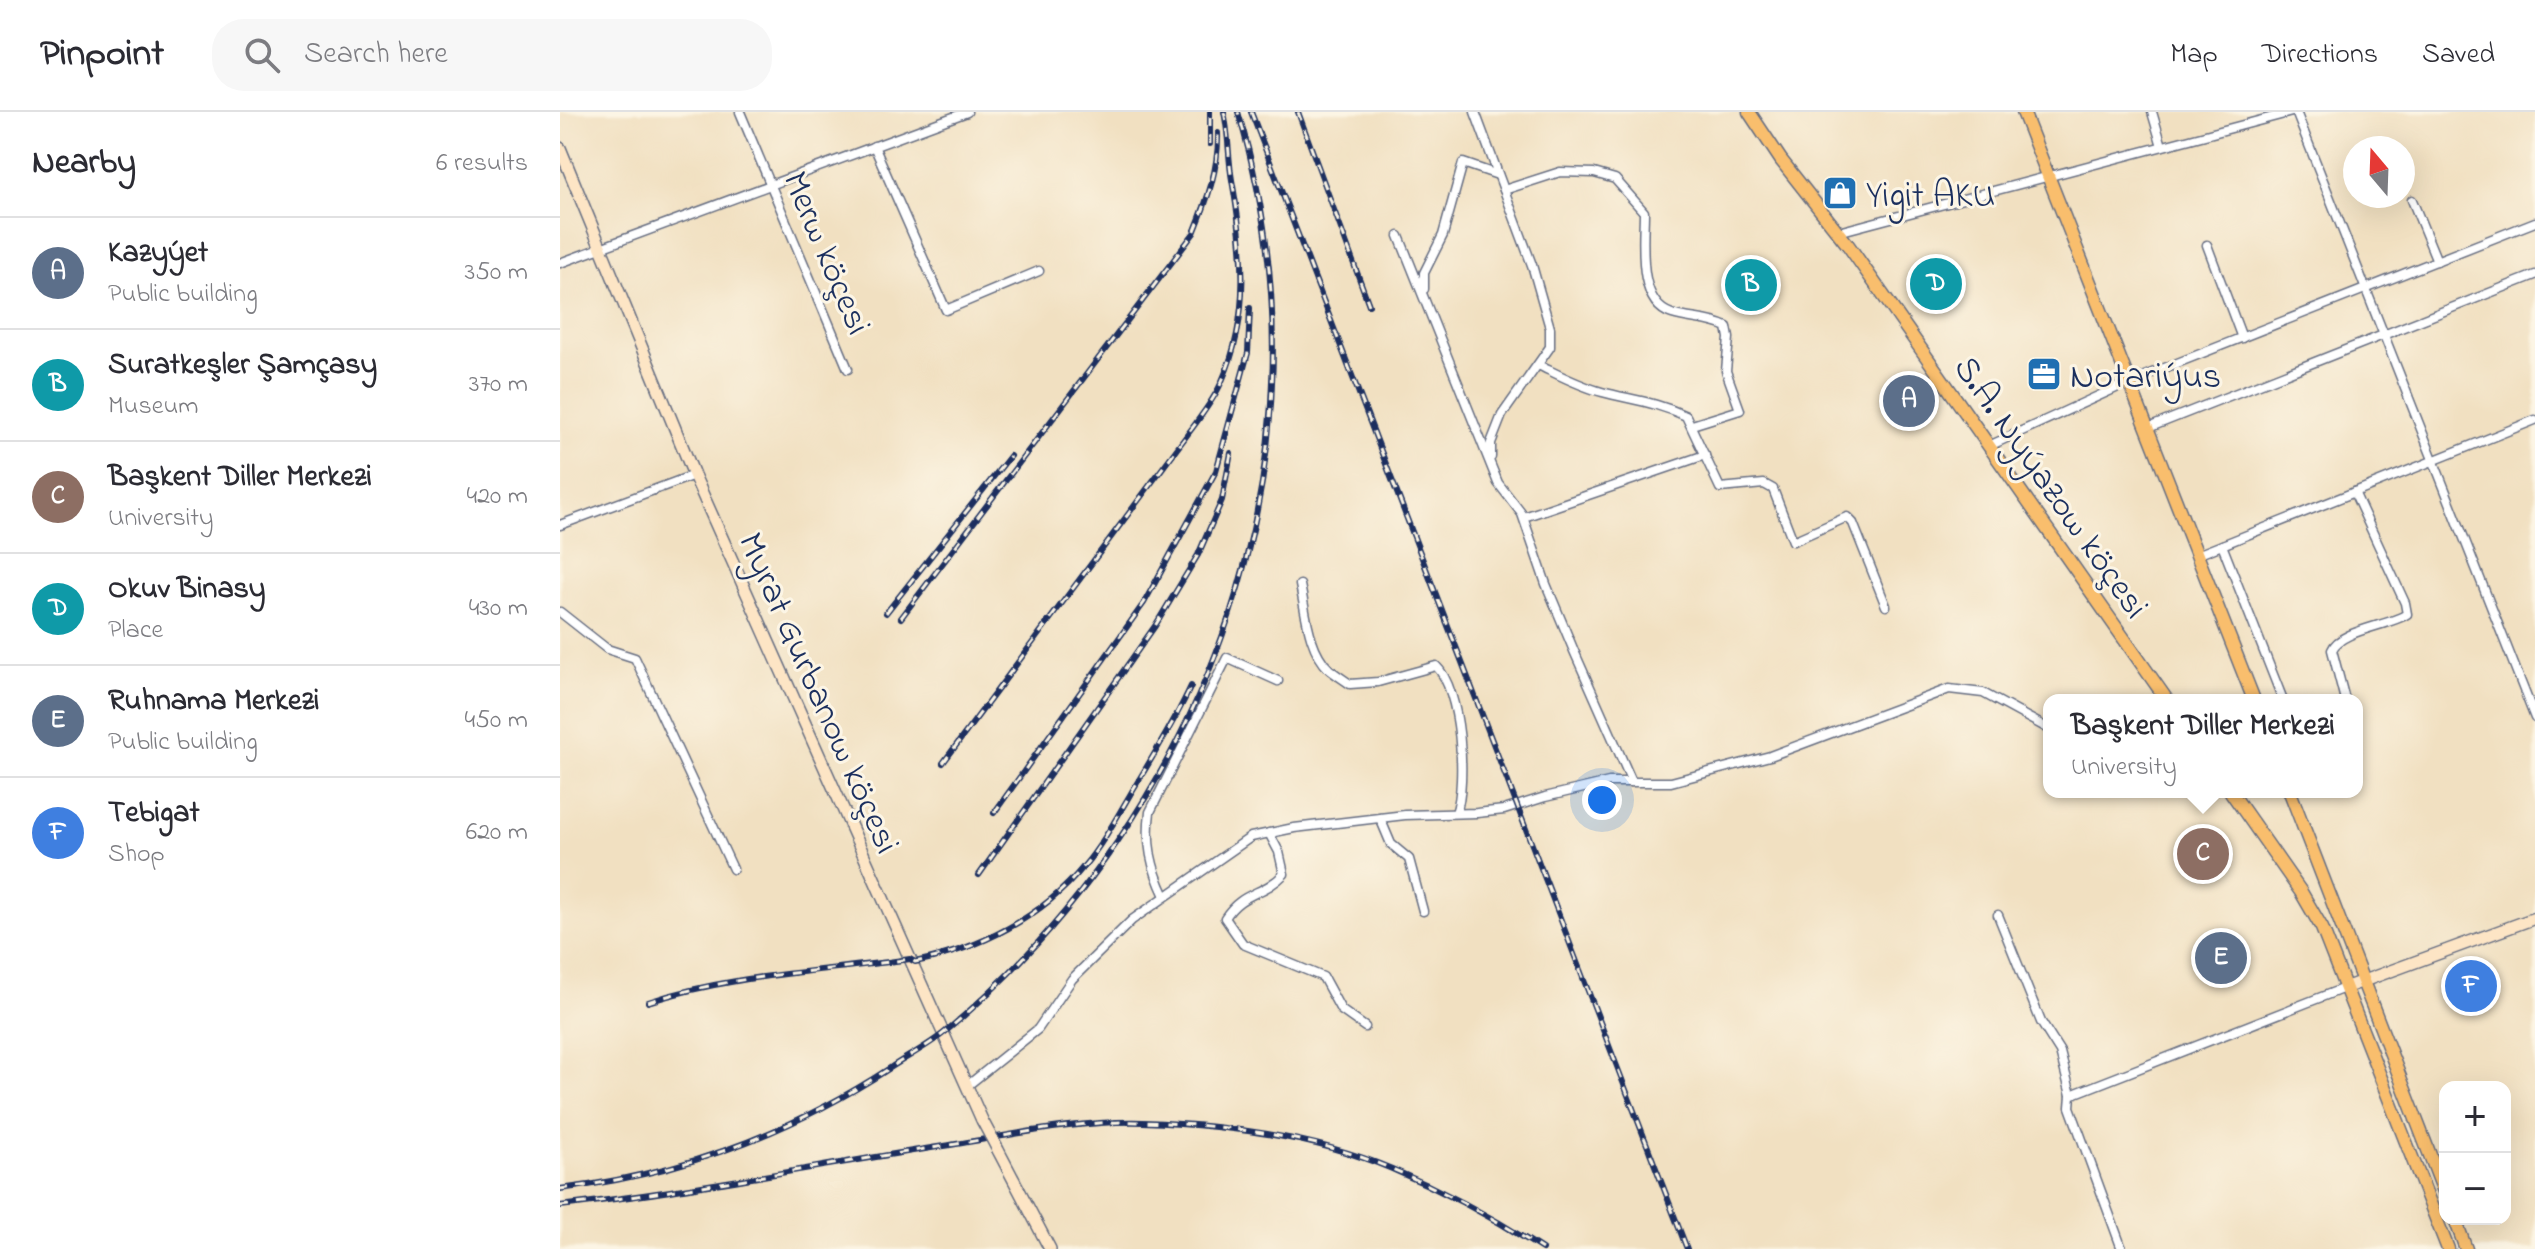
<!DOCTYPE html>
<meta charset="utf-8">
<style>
body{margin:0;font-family:"Indie Flower",sans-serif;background:#f7f7f7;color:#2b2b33}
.controls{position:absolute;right:24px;bottom:24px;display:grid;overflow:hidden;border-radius:16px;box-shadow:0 8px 32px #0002}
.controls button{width:72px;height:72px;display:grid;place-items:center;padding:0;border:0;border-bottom:2px solid #e1e1e2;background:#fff;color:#2b2b33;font:40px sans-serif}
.compass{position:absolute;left:1783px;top:24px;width:72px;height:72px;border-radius:50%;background:#fff;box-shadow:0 8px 32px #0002;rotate:341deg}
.you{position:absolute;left:1042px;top:688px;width:28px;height:28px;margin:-20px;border:6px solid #fff;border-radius:50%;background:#1a73e8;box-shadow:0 0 0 12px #1a73e833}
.badge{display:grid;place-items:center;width:52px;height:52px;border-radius:50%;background:#1f6fb2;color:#fff;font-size:26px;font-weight:700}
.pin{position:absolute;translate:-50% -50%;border:4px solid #fff;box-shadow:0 2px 8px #0006}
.popup{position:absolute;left:1483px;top:582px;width:320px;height:104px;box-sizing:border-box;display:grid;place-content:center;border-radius:16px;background:#fff;filter:drop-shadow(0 2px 6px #0005);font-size:26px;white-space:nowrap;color:#7c7c81}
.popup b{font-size:30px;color:#2b2b33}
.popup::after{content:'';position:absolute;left:50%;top:100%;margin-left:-16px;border:16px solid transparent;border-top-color:#fff}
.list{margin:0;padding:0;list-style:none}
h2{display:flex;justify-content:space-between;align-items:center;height:104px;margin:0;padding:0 32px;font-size:34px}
h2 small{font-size:26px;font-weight:400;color:#7c7c81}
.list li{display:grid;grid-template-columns:52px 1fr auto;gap:24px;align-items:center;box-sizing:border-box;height:112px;padding:0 32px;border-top:2px solid #e1e1e2}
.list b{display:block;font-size:30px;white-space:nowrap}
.list p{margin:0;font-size:26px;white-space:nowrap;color:#7c7c81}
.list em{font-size:26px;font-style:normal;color:#7c7c81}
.icon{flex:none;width:44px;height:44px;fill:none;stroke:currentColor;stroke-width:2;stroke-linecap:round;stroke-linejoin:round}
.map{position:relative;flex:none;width:1975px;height:1137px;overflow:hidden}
header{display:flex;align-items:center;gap:48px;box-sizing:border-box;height:112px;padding:0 40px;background:#fff;border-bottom:2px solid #e1e1e2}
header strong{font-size:38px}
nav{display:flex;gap:44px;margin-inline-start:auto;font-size:28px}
.search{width:560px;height:72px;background:#f7f7f7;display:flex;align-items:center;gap:20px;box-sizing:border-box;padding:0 28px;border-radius:32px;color:#7c7c81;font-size:30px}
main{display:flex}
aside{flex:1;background:#fff}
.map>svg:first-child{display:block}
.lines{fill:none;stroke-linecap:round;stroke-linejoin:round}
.street-casing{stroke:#666d81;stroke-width:11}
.secondary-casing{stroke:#666d81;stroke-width:14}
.primary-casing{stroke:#666d81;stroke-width:15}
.street{stroke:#fff;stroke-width:8}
.secondary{stroke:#fde5c5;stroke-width:11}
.primary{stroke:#f9be6d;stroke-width:12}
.rail-casing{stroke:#1b2f5e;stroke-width:6}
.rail{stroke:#fcf5e5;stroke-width:3;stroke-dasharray:9;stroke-linecap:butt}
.secondary-bridge-casing{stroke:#666d81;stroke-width:14;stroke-linecap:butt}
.secondary-bridge{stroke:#fde5c5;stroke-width:11}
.labels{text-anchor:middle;stroke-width:6;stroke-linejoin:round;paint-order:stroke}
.poi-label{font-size:36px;fill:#1b2f5e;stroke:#fcf5e5;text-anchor:start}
.street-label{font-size:36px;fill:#1b2f5e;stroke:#fcf5e5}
</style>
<header>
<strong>Pinpoint</strong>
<div class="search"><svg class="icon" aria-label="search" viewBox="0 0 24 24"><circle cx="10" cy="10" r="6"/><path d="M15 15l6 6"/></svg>Search here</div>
<nav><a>Map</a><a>Directions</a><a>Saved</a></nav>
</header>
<main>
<aside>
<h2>Nearby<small>6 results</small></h2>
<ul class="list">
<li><span class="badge" style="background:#5c6f8a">A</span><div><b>Kazyýet</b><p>Public building</p></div><em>350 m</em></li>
<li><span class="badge" style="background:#0f9aa8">B</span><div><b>Suratkeşler Şamçasy</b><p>Museum</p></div><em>370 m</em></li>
<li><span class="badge" style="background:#8d6e63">C</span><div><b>Başkent Diller Merkezi</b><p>University</p></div><em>420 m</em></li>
<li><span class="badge" style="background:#0f9aa8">D</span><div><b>Okuv Binasy</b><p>Place</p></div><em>430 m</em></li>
<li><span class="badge" style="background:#5c6f8a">E</span><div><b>Ruhnama Merkezi</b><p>Public building</p></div><em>450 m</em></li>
<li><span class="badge" style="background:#3f7fe0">F</span><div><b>Tebigat</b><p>Shop</p></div><em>620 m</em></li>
</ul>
</aside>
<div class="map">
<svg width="1975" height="1137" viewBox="0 0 1975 1137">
<rect width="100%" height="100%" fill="#fcf5e5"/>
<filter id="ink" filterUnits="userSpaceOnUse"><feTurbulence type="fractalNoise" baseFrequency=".0125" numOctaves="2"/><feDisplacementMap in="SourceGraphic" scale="16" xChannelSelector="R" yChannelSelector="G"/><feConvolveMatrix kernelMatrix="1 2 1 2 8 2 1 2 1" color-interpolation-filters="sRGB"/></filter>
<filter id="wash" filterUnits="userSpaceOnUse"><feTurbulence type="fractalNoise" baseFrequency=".006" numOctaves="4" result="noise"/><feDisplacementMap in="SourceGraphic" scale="32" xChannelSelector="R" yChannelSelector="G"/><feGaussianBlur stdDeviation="1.8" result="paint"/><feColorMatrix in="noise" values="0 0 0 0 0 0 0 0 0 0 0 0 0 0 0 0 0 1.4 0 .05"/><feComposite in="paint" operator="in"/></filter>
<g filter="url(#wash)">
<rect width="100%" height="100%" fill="#f1e0c1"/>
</g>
<g filter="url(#ink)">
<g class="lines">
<!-- street casing -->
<g class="street-casing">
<g id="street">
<polyline points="180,0 288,257"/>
<polyline points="915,0 972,153 990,216 990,235 942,303 931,331 931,345"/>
<polyline points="1592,0 1602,34"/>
<polyline points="1736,0 1975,606"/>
<polyline points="314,34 386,198 479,159"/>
<path d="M944 78 1000 60 1034 61 1055 67 1084 100C1084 128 1076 191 1112 202 1131 208 1149 206 1167 215L1169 226 1166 259 1180 298 1132 313"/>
<polyline points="1852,88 1877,149"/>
<polyline points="1278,120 1732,0"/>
<polyline points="839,124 938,371 962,402 986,472 1014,539 1072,670"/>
<polyline points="1647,133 1682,226"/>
<polyline points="0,151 407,0"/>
<polyline points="864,177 864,161 883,123 903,51 938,63"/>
<path d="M978 253C999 263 1019 274 1042 280 1073 288 1096 290 1126 304L1160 376 1204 372 1213 377 1233 429 1287 405 1293 411 1326 494"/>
<polyline points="1588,316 1975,163"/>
<polyline points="1429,334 1569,270 1975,110"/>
<polyline points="964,405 1145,343"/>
<polyline points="0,413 134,363"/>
<polyline points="1662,433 1723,588"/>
<polyline points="1637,443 1975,308"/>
<path d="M740 473C746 500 748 537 769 557 775 562 783 567 790 572L818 570 876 554C901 577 907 670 896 701"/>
<polyline points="0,500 47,537 75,546 173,757"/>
<path d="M1785 588 1772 538C1780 518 1829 514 1847 502L1845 491 1794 380"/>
<polyline points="820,706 831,732 849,747 863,799"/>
<path d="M709 721 719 740 724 762C703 784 682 779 665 806L683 832 763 865 781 898 805 915"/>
<path d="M605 784C591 755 586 731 590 700L667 546 718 569"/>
<polyline points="1438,803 1481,910 1500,940 1511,983 1510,995 1562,1137"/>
<polyline points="407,974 478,917 512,867 572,808 691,725 734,716 845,703 917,701 944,698 985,685 1049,670 1111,670 1210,644 1389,577 1423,581 1489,617"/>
<polyline points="1511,983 1787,875"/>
</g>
</g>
<!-- secondary casing -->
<g class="secondary-casing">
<g id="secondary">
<polyline points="0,36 134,363 422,1008"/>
<polyline points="1787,875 1975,806"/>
<polyline points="438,1038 490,1137"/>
</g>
</g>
<!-- primary casing -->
<g class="primary-casing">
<g id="primary">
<polyline points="1189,0 1221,48 1288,133 1607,588"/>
<polyline points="1463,0 1694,588"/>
<polyline points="1671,680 1741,780 1762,816 1888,1137"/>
<polyline points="1730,680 1885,1082"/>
<polyline points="1895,1107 1906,1137"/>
</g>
</g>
<!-- street -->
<use href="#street" class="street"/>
<!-- secondary -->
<use href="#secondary" class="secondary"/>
<!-- primary -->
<use href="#primary" class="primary"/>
<!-- rail casing -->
<g class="rail-casing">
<g id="rail">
<polyline points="691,0 1127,1137"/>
<polyline points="738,0 809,193"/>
<polyline points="650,32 650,0"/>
<polyline points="326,501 450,344"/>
<path d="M341 506 634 121C647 89 659 56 658 21"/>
<path d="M383 651 636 311C645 298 656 284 662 269 691 204 684 135 672 68 668 45 669 22 664 0"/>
<polyline points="434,701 584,491 656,359 688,241 690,196"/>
<polyline points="419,763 595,514 638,443 662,388 671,341"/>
<path d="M88 890C173 862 262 860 350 847L355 850C419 837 483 805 524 754 545 729 560 699 577 671 596 639 616 607 631 574"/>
<path d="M0 1077C120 1062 229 1022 330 956 348 944 368 934 385 920 651 697 780 338 678 0"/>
<path d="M0 1094C128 1079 256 1054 384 1034 447 1024 518 1008 583 1010 666 1013 755 1024 832 1057 884 1079 934 1106 982 1137"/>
</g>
</g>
<!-- rail -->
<use href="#rail" class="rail"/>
<!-- secondary-bridge casing -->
<g class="secondary-bridge-casing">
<polyline id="secondary-bridge" points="422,1008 438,1038"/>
</g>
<!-- secondary-bridge -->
<use href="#secondary-bridge" class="secondary-bridge"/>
</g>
</g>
<!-- icons -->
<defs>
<g id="shop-square" transform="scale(1.8)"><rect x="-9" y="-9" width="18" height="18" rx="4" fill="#1f6fb2" stroke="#fcf5e5"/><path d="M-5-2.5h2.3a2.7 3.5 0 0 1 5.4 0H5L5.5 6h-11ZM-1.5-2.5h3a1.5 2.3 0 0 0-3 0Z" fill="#fff"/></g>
<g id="office-square" transform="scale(1.8)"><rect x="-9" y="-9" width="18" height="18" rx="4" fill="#1f6fb2" stroke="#fcf5e5"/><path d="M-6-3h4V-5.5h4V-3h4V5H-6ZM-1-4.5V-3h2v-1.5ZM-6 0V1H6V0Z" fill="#fff"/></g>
</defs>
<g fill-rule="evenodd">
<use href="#shop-square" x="1280" y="81"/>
<use href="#office-square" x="1484" y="262"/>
</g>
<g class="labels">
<!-- poi labels -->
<g class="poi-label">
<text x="1306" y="94">Yigit AKU</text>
<text x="1510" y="275">Notariýus</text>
</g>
<!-- street labels -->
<g class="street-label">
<text transform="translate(269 140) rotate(67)" y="13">Merw köçesi</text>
<text transform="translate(1493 374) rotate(55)" y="13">S.A. Nyýazow köçesi</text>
<text transform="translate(261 580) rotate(66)" y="13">Myrat Gurbanow köçesi</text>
</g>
</g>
</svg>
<div class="controls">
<button>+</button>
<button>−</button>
</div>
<svg class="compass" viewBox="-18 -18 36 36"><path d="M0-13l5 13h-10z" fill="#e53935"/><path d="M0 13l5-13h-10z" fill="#7c7c81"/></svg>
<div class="you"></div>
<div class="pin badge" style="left:1349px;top:289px;background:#5c6f8a">A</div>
<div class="pin badge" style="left:1191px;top:173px;background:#0f9aa8">B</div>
<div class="pin badge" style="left:1643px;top:742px;background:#8d6e63">C</div>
<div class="popup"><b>Başkent Diller Merkezi</b>University</div>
<div class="pin badge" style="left:1376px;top:172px;background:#0f9aa8">D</div>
<div class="pin badge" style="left:1661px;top:846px;background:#5c6f8a">E</div>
<div class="pin badge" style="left:1911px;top:874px;background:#3f7fe0">F</div>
</div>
</main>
